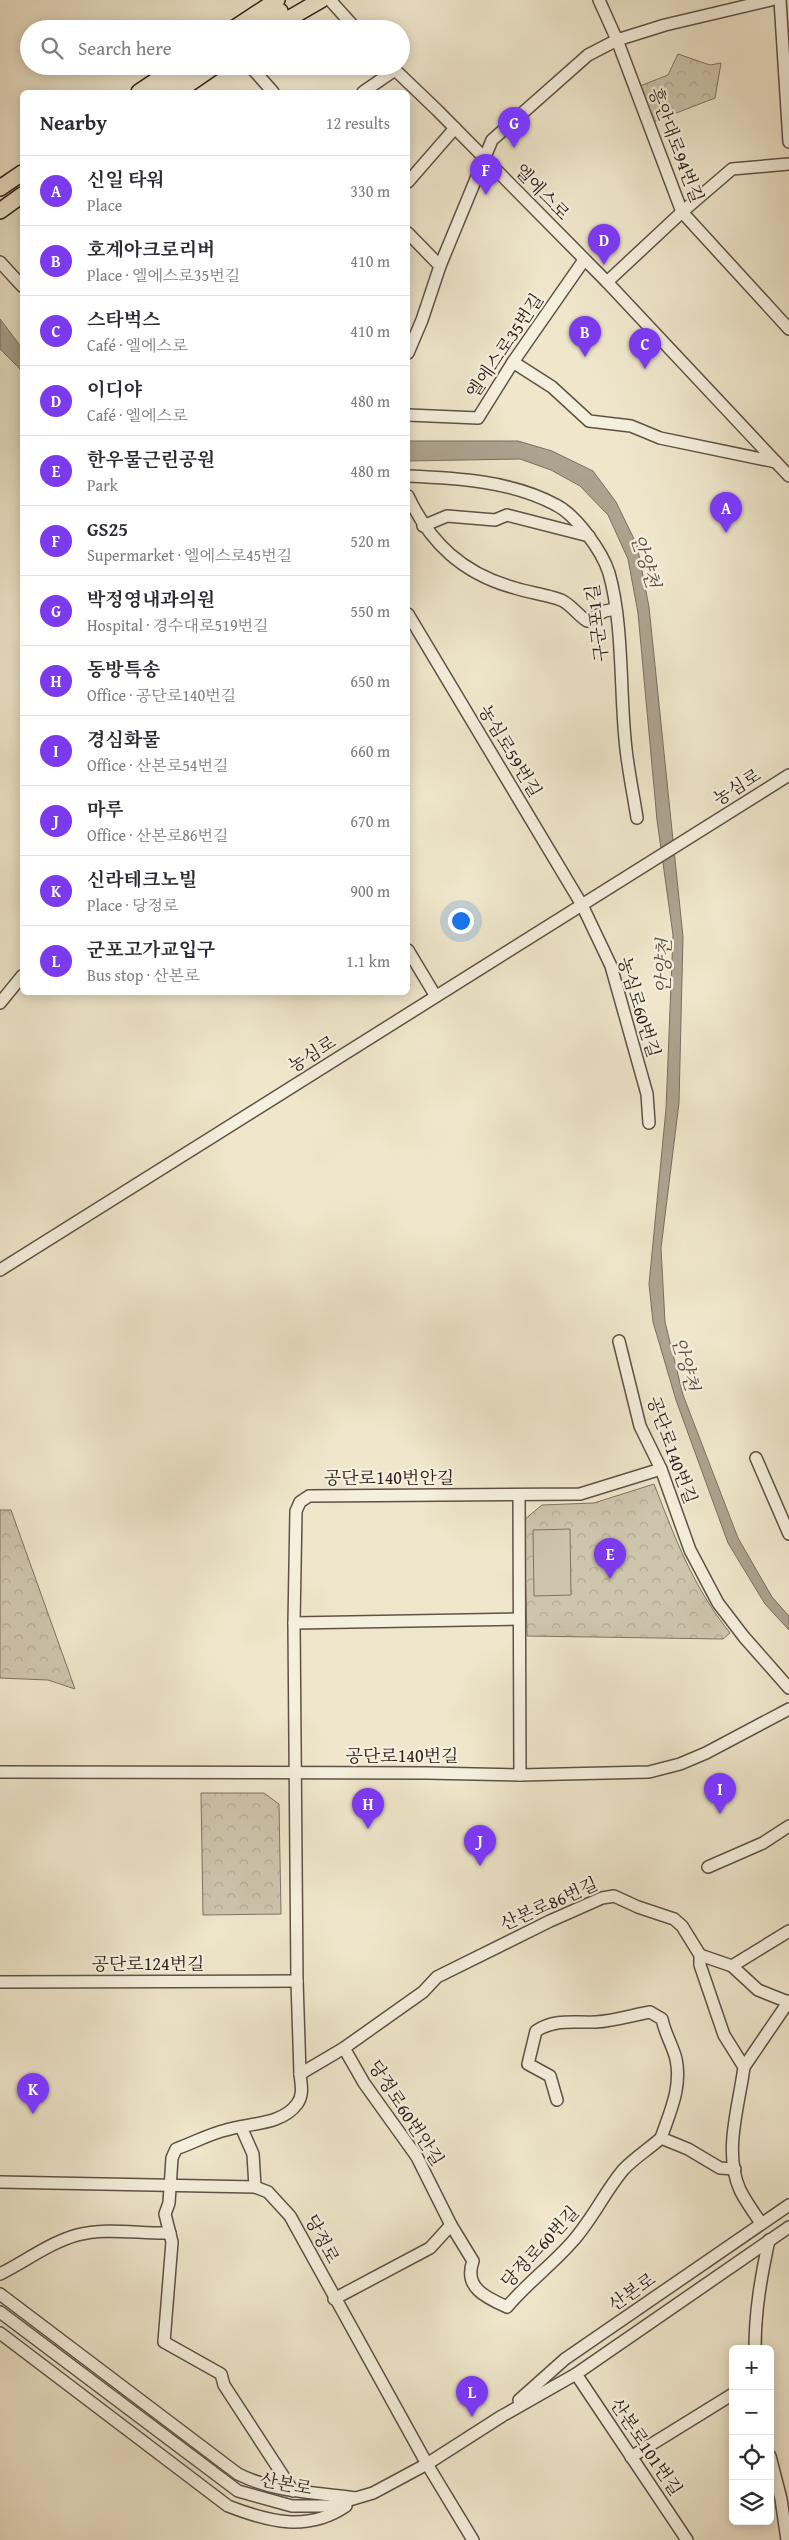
<!DOCTYPE html>
<meta charset="utf-8">
<style>
body{margin:0;font-family:"Gentium Book Plus","Noto Serif KR",serif;background:#f2f2f3;color:#2b2b33}
.controls{position:absolute;right:15px;bottom:15px;display:grid;overflow:hidden;border-radius:8px;box-shadow:0 2px 12px #0003}
.controls button{width:45px;height:45px;display:grid;place-items:center;padding:0;border:0;border-bottom:1px solid #e1e1e2;background:#fff;color:#2b2b33;font:25px sans-serif}
.you{position:absolute;left:460px;top:920px;width:18px;height:18px;margin:-12px;border:4px solid #fff;border-radius:50%;background:#1a73e8;box-shadow:0 0 0 8px #1a73e833}
.badge{display:grid;place-items:center;width:32px;height:32px;border-radius:50%;background:#7c3aed;color:#fff;font-size:16px;font-weight:700}
.pin{position:absolute;translate:-50% -41px;filter:drop-shadow(0 1px 2px #0008)}
.pin::after{content:'';position:absolute;top:26px;width:18px;height:15px;background:inherit;clip-path:polygon(0 0,100% 0,50% 100%)}
.list{margin:0;padding:0;list-style:none}
h2{display:flex;justify-content:space-between;align-items:center;height:65px;margin:0;padding:0 20px;font-size:21px}
h2 small{font-size:16px;font-weight:400;color:#7c7c81}
.list li{display:grid;grid-template-columns:32px 1fr auto;gap:15px;align-items:center;box-sizing:border-box;height:70px;padding:0 20px;border-top:1px solid #e1e1e2}
.list b{display:block;font-size:19px;white-space:nowrap}
.list p{margin:0;font-size:16px;white-space:nowrap;color:#7c7c81}
.list em{font-size:16px;font-style:normal;color:#7c7c81}
.icon{flex:none;width:28px;height:28px;fill:none;stroke:currentColor;stroke-width:2;stroke-linecap:round;stroke-linejoin:round}
.map{position:relative;flex:none;width:789px;height:2540px;overflow:hidden}
.search{position:absolute;background:#fff;box-shadow:0 2px 12px #0003;left:20px;top:20px;width:390px;height:55px;display:flex;align-items:center;gap:12px;box-sizing:border-box;padding:0 18px;border-radius:28px;color:#7c7c81;font-size:19px}
.panel{position:absolute;background:#fff;box-shadow:0 2px 12px #0003;left:20px;top:90px;width:390px;height:905px;border-radius:8px}
.map>svg:first-child{display:block}
.forest{fill:url(#forest-crowns);stroke:#7e7364}
.garden{fill:#cec5ad;stroke:#7e7364}
.water{fill:#ada38f;stroke:#7a6f61}
.lines{fill:none;stroke-linecap:round;stroke-linejoin:round}
.minor-casing{stroke:#5e5247;stroke-width:14}
.major-casing{stroke:#2d211b;stroke-width:18}
.minor{stroke:#f5efdd;stroke-width:11}
.major{stroke:#efe6cb;stroke-width:15}
.labels{text-anchor:middle;stroke-width:4.5;stroke-linejoin:round;paint-order:stroke}
.street-label{font-size:18px;fill:#2d211b;stroke:#f5efdd}
.water-label{font-size:19px;font-style:italic;fill:#5a4e44;stroke:#f5efdd}
</style>
<div class="map">
<svg width="789" height="2540" viewBox="0 0 789 2540">
<defs>
<pattern id="forest-crowns" width="20" height="18" patternUnits="userSpaceOnUse" patternTransform="scale(1.25)"><rect width="20" height="18" fill="#cec5ad"/><path d="M2 6a3 3 0 1 1 6 0M12 15a3 3 0 1 1 6 0" fill="none" stroke="#b1a994"/></pattern>
</defs>
<rect width="100%" height="100%" fill="#efe6cb"/>
<filter id="stains"><feTurbulence type="fractalNoise" baseFrequency=".004" numOctaves="4"/><feColorMatrix values="0 0 0 0 .2 0 0 0 0 .09 0 0 0 0 .02 0 0 0 .5 -.17"/></filter>
<radialGradient id="worn" r=".72"><stop offset=".6" stop-color="#630" stop-opacity="0"/><stop offset="1" stop-color="#630" stop-opacity=".3"/></radialGradient>
<!-- forest -->
<g class="forest">
<polygon points="678,54 710,65 721,63 715,98 653,122 640,86 668,75"/>
<path d="M654 1484C676 1540 692 1585 730 1633L723 1639 527 1636 524 1520 542 1505 594 1503Z"/>
<polygon points="0,1510 11,1510 75,1689 48,1680 0,1678"/>
<polygon points="201,1793 264,1793 279,1804 281,1914 203,1915"/>
</g>
<!-- garden -->
<polygon class="garden" points="570,1529 571,1595 534,1596 533,1530"/>
<!-- water -->
<g class="water">
<polygon points="0,319 22,348 22,371 0,349"/>
<polygon points="408,441 518,441 552,451 593,471 616,502 637,545 649,607 683,937 679,1103 661,1248 665,1322 683,1395 738,1538 772,1597 789,1616 789,1630 765,1604 728,1543 676,1400 653,1322 649,1284 666,1109 673,935 657,820 638,613 628,559 608,515 580,486 551,470 520,459 408,461"/>
</g>
<g class="lines">
<!-- minor casing -->
<g class="minor-casing">
<g id="minor">
<polyline points="330,0 356,29"/>
<polyline points="599,0 617,40 682,212 789,329"/>
<polyline points="780,0 789,142"/>
<polyline points="250,66 273,92"/>
<polyline points="391,66 437,110 607,282 789,476"/>
<polyline points="363,92 395,70"/>
<polyline points="408,182 455,128"/>
<polyline points="408,233 440,266"/>
<polyline points="0,262 22,286"/>
<polyline points="607,282 682,212 732,169 789,164"/>
<polyline points="408,353 422,320 440,266 492,140 588,55 617,40 665,25 771,0"/>
<polyline points="513,362 552,387 589,421 631,426 660,438 776,462"/>
<polyline points="408,415 478,418 513,362 584,260"/>
<path d="M408 476C457 478 512 481 556 505 576 515 602 551 609 573 623 622 620 688 625 739 627 765 633 792 637 818"/>
<path d="M408 496C430 543 463 574 515 588 526 592 554 596 563 601 572 606 578 615 587 621L605 611 615 609"/>
<polyline points="423,526 447,516 495,520 507,515 589,536"/>
<polyline points="408,614 582,905 611,966 647,1094 649,1123"/>
<polyline points="408,950 435,995"/>
<polyline points="0,1003 22,976"/>
<polyline points="0,1270 789,775"/>
<polyline points="619,1341 640,1426 661,1469 690,1550 718,1603 744,1637 789,1688"/>
<polyline points="756,1458 789,1534"/>
<polyline points="519,1495 520,1775"/>
<polyline points="294,1623 519,1619"/>
<polyline points="0,1772 427,1773 520,1775 649,1772 680,1764 706,1753 789,1709"/>
<polyline points="708,1867 763,1843 789,1826"/>
<polyline points="700,1955 732,1966 758,1990 788,2002"/>
<polyline points="732,1966 789,1931"/>
<polyline points="0,1982 297,1981"/>
<polyline points="344,2048 364,2083 417,2157 451,2225"/>
<polyline points="744,2067 789,2001"/>
<polyline points="300,2074 297,1981 294,1623 296,1511 300,1502 309,1496 580,1494 661,1469"/>
<path d="M557 2100 550 2076 528 2064 536 2031C556 2018 575 2023 596 2022 614 2021 633 2015 650 2012L662 2019C665 2034 673 2046 676 2059 682 2087 670 2112 661 2138L688 2149 720 2168 735 2169"/>
<polyline points="241,2127 253,2154 255,2187"/>
<polyline points="0,2182 255,2187 268,2192 290,2216 427,2464 473,2540"/>
<path d="M0 2274C26 2261 49 2243 77 2235 106 2227 140 2234 170 2233"/>
<path d="M0 2294 238 2474C279 2494 311 2491 355 2498"/>
<path d="M334 2299 430 2248 451 2225 473 2261C463 2288 487 2298 507 2307 527 2283 552 2265 572 2242 592 2220 604 2193 623 2170 634 2158 649 2149 661 2138"/>
<polyline points="0,2312 238,2491 292,2506 329,2506 373,2493 427,2464 502,2416 576,2374 789,2227"/>
<path d="M0 2333 228 2506C269 2522 308 2532 346 2506"/>
<path d="M755 2349C755 2311 761 2277 769 2240"/>
<polyline points="576,2374 687,2540"/>
<polyline points="519,2400 565,2359 789,2205"/>
<polyline points="770,2456 781,2499 787,2540"/>
<polyline points="631,2457 733,2394"/>
<path d="M293 2491 224 2385 221 2374 164 2342 172 2242 165 2214 169 2203 172 2158 176 2149C193 2143 209 2134 226 2130 249 2123 282 2125 297 2104 304 2095 301 2084 300 2074L344 2048 423 1992 437 1977 550 1921 602 1898 614 1896 638 1907 674 1919 682 1926 700 1955V1965L724 2035 744 2067C739 2106 723 2152 740 2190 746 2202 754 2213 761 2223"/>
</g>
</g>
<!-- major casing -->
<g class="major-casing">
<g id="major">
<polyline points="233,29 277,0"/>
<polyline points="252,29 280,11"/>
<polyline points="271,29 321,0"/>
<polyline points="139,92 166,74"/>
<polyline points="157,92 196,66"/>
<polyline points="177,92 215,66"/>
<polyline points="0,188 22,173"/>
<polyline points="0,211 22,195"/>
</g>
</g>
<!-- minor -->
<use href="#minor" class="minor"/>
<!-- major -->
<use href="#major" class="major"/>
</g>
<g class="labels">
<!-- street labels -->
<g class="street-label">
<text transform="translate(676 145) rotate(69)" y="6">흥안대로94번길</text>
<text transform="translate(542 192) rotate(46)" y="6">엘에스로</text>
<text transform="translate(505 346) rotate(-56)" y="6">엘에스로35번길</text>
<text transform="translate(597 623) rotate(-97)" y="6">구군포1길</text>
<text transform="translate(510 751) rotate(59)" y="6">농심로59번길</text>
<text transform="translate(737 787) rotate(-32)" y="6">농심로</text>
<text transform="translate(639 1007) rotate(73)" y="6">농심로60번길</text>
<text transform="translate(312 1054) rotate(-32)" y="6">농심로</text>
<text transform="translate(672 1450) rotate(70)" y="6">공단로140번길</text>
<text x="389" y="1484">공단로140번안길</text>
<text x="402" y="1762">공단로140번길</text>
<text transform="translate(549 1904) rotate(-24)" y="6">산본로86번길</text>
<text x="148" y="1970">공단로124번길</text>
<text transform="translate(406 2113) rotate(57)" y="6">당정로60번안길</text>
<text transform="translate(322 2239) rotate(62)" y="6">당정로</text>
<text transform="translate(540 2247) rotate(-47)" y="6">당정로60번길</text>
<text transform="translate(632 2292) rotate(-35)" y="6">산본로</text>
<text transform="translate(646 2447) rotate(56)" y="6">산본로101번길</text>
<text transform="translate(286 2484) rotate(11)" y="6">산본로</text>
</g>
<!-- water labels -->
<g class="water-label">
<text transform="translate(646 561) rotate(72)" y="7">안양천</text>
<text transform="translate(663 966) rotate(-89)" y="7">안양천</text>
<text transform="translate(686 1364) rotate(74)" y="7">안양천</text>
</g>
</g>
<rect width="100%" height="100%" filter="url(#stains)"/>
<rect width="100%" height="100%" fill="url(#worn)"/>
</svg>
<div class="controls">
<button>+</button>
<button>−</button>
<button><svg class="icon" aria-label="locate" viewBox="0 0 24 24"><circle cx="12" cy="12" r="6"/><path d="M12 2v4M12 18v4M2 12h4M18 12h4"/></svg></button>
<button><svg class="icon" aria-label="layers" viewBox="0 0 24 24"><path d="M12 4l9 5-9 5-9-5zM3 14l9 5 9-5"/></svg></button>
</div>
<div class="you"></div>
<div class="pin badge" style="left:726px;top:533px">A</div>
<div class="pin badge" style="left:585px;top:357px">B</div>
<div class="pin badge" style="left:645px;top:369px">C</div>
<div class="pin badge" style="left:604px;top:265px">D</div>
<div class="pin badge" style="left:610px;top:1579px">E</div>
<div class="pin badge" style="left:486px;top:195px">F</div>
<div class="pin badge" style="left:514px;top:148px">G</div>
<div class="pin badge" style="left:368px;top:1829px">H</div>
<div class="pin badge" style="left:720px;top:1814px">I</div>
<div class="pin badge" style="left:480px;top:1866px">J</div>
<div class="pin badge" style="left:33px;top:2114px">K</div>
<div class="pin badge" style="left:472px;top:2417px">L</div>
<div class="search"><svg class="icon" aria-label="search" viewBox="0 0 24 24"><circle cx="10" cy="10" r="6"/><path d="M15 15l6 6"/></svg>Search here</div>
<section class="panel">
<h2>Nearby<small>12 results</small></h2>
<ul class="list">
<li><span class="badge">A</span><div><b>신일 타워</b><p>Place</p></div><em>330 m</em></li>
<li><span class="badge">B</span><div><b>호계아크로리버</b><p>Place · 엘에스로35번길</p></div><em>410 m</em></li>
<li><span class="badge">C</span><div><b>스타벅스</b><p>Café · 엘에스로</p></div><em>410 m</em></li>
<li><span class="badge">D</span><div><b>이디야</b><p>Café · 엘에스로</p></div><em>480 m</em></li>
<li><span class="badge">E</span><div><b>한우물근린공원</b><p>Park</p></div><em>480 m</em></li>
<li><span class="badge">F</span><div><b>GS25</b><p>Supermarket · 엘에스로45번길</p></div><em>520 m</em></li>
<li><span class="badge">G</span><div><b>박정영내과의원</b><p>Hospital · 경수대로519번길</p></div><em>550 m</em></li>
<li><span class="badge">H</span><div><b>동방특송</b><p>Office · 공단로140번길</p></div><em>650 m</em></li>
<li><span class="badge">I</span><div><b>경심화물</b><p>Office · 산본로54번길</p></div><em>660 m</em></li>
<li><span class="badge">J</span><div><b>마루</b><p>Office · 산본로86번길</p></div><em>670 m</em></li>
<li><span class="badge">K</span><div><b>신라테크노빌</b><p>Place · 당정로</p></div><em>900 m</em></li>
<li><span class="badge">L</span><div><b>군포고가교입구</b><p>Bus stop · 산본로</p></div><em>1.1 km</em></li>
</ul>
</section>
</div>
